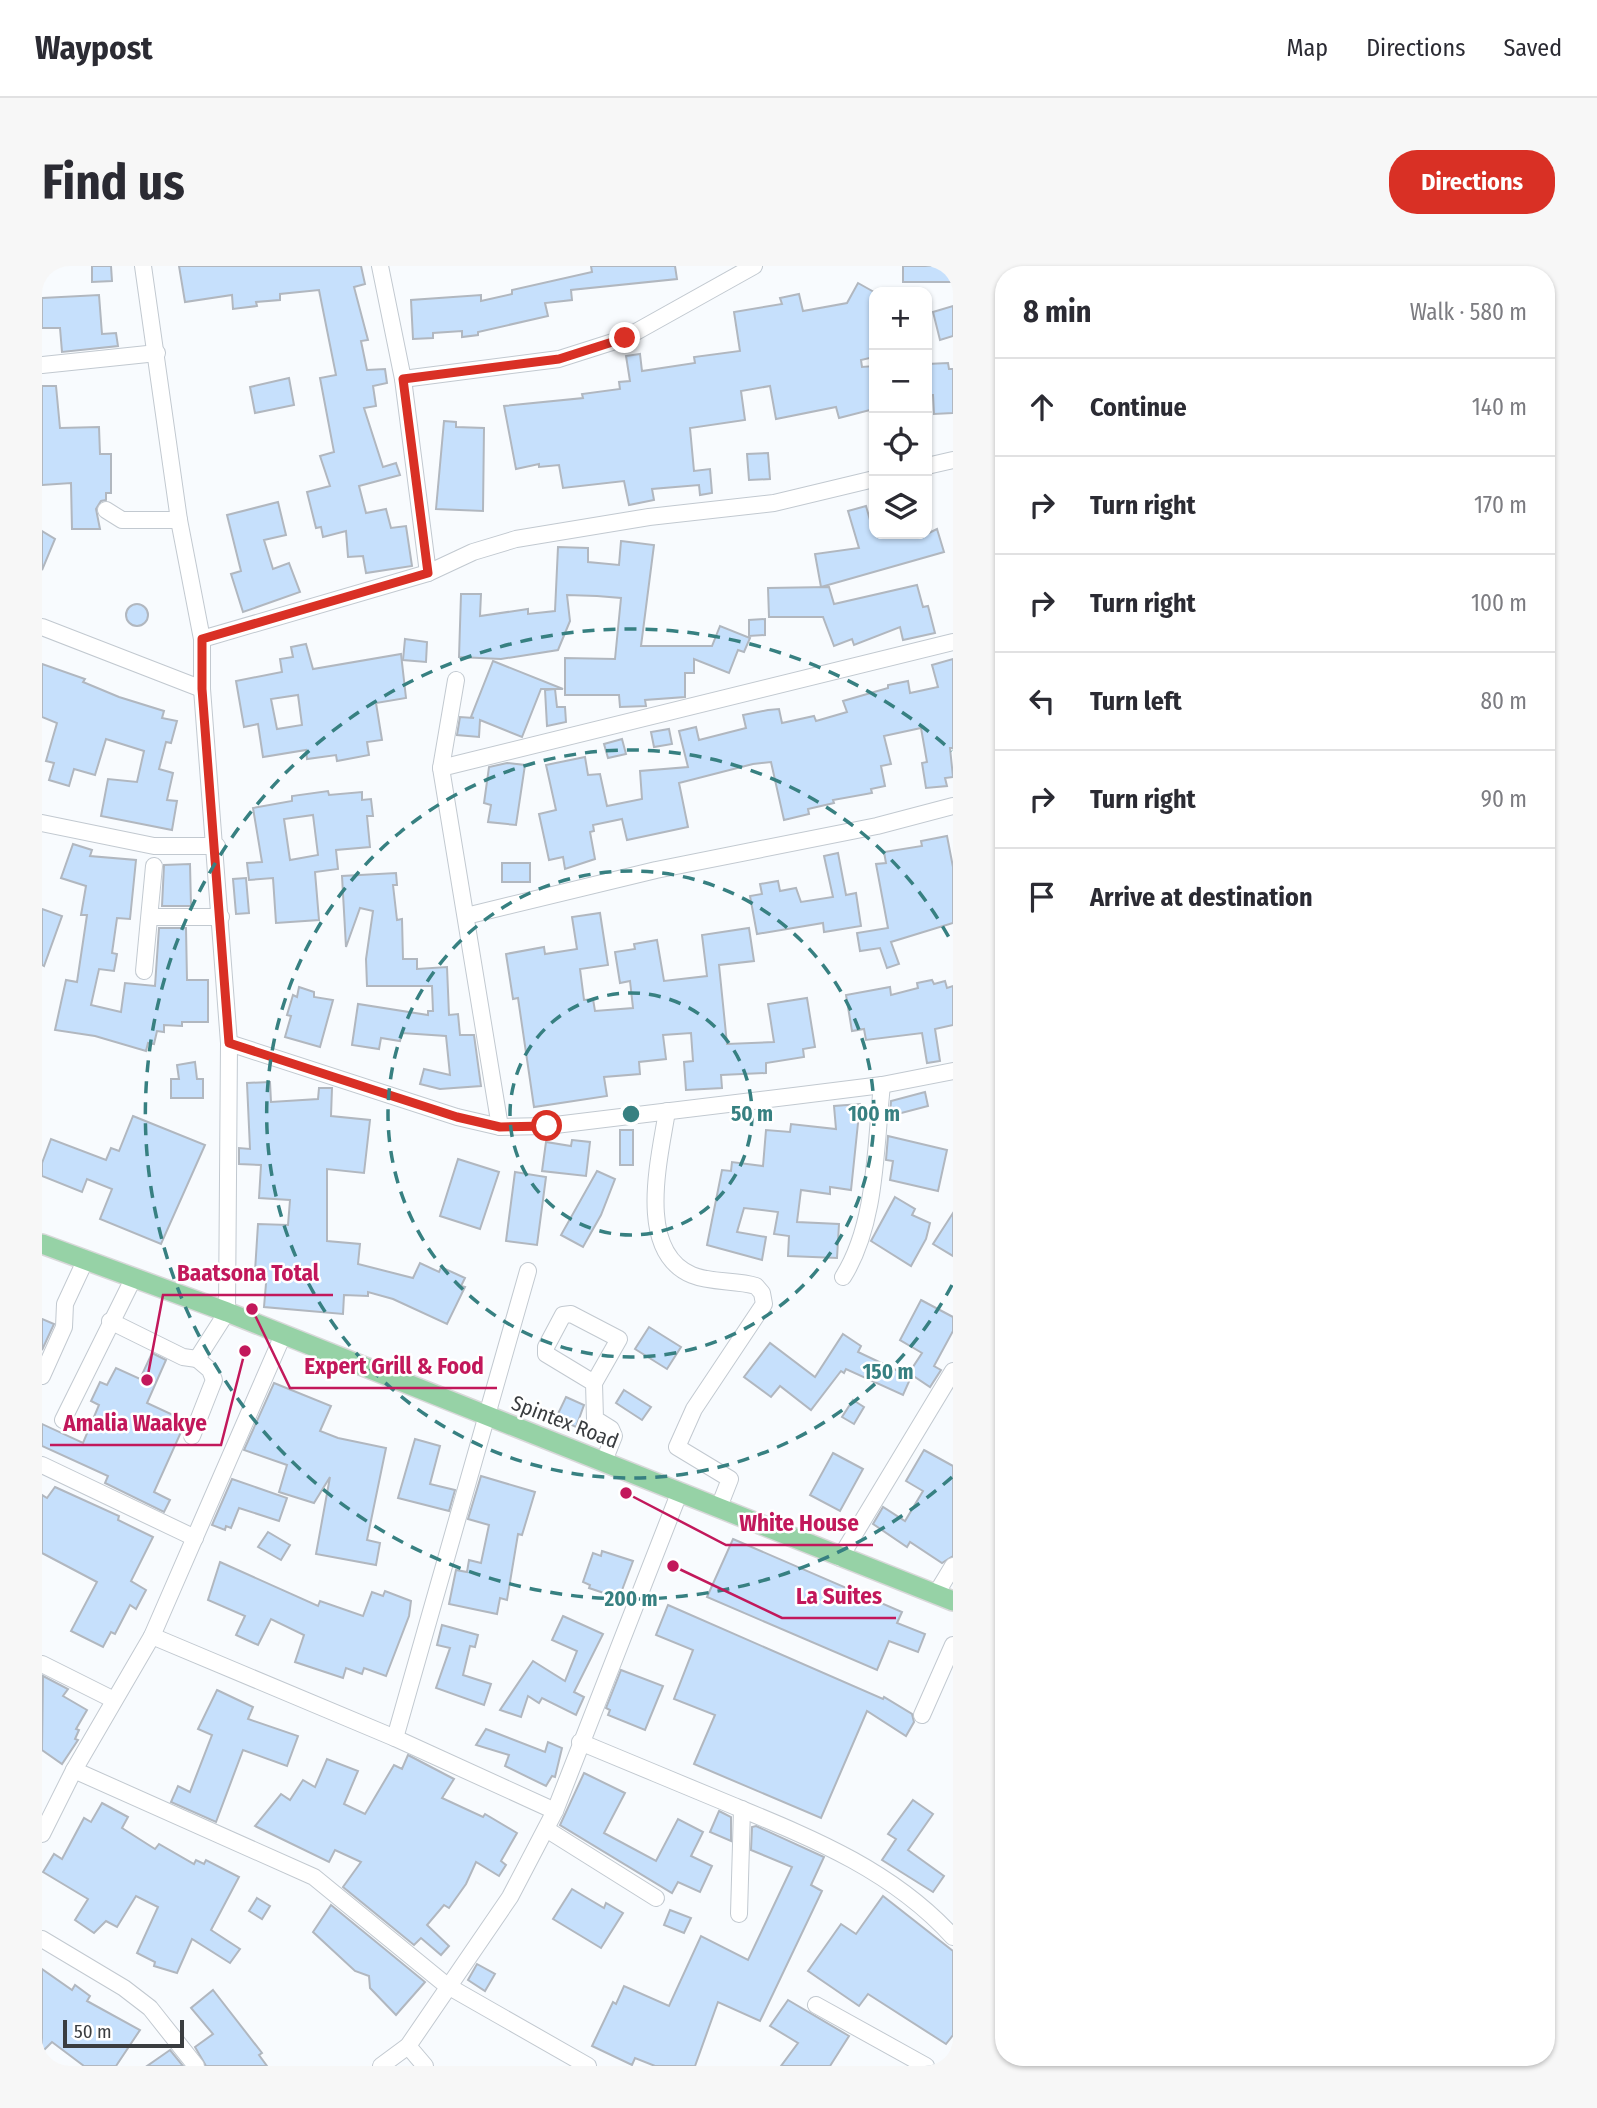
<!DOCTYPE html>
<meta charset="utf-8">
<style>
body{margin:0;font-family:"Fira Sans Condensed",sans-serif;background:#f7f7f7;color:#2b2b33}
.controls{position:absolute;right:21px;top:21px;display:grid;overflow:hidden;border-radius:14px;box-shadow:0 2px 5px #0004}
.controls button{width:63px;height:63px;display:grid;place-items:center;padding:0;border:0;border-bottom:2px solid #e1e1e2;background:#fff;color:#2b2b33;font:35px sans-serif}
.scale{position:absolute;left:21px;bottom:18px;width:121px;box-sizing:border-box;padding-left:7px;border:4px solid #3a3d40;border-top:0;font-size:19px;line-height:24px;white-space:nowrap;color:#3a3d40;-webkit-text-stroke:5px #fff;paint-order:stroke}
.stop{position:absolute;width:21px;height:21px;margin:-16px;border:5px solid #d93025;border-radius:50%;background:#fff}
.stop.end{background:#d93025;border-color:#fff;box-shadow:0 2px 7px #0008}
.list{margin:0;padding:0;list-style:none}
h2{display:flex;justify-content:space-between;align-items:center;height:91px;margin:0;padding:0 28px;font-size:30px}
h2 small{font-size:23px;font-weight:400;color:#7c7c81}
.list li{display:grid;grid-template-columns:46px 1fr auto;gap:21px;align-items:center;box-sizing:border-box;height:98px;padding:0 28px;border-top:2px solid #e1e1e2}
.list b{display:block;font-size:26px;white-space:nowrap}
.list em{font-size:23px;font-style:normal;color:#7c7c81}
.icon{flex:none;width:38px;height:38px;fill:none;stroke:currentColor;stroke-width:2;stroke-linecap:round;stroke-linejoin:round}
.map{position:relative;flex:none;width:911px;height:1800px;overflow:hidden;border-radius:28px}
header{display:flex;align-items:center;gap:42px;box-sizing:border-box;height:98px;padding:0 35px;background:#fff;border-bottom:2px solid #e1e1e2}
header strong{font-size:33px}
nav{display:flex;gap:38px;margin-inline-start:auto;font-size:24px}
.intro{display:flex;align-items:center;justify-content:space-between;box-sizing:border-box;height:168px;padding:0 42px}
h1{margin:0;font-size:49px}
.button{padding:18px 32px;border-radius:28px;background:#d93025;color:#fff;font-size:24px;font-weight:700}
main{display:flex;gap:42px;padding:0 42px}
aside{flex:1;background:#fff;border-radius:28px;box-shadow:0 2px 5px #0004}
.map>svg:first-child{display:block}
.building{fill:#c6e0fc;stroke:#b1b7bf;stroke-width:2;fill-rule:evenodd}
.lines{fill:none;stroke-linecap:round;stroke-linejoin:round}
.minor-casing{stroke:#c2c9d0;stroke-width:18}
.major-casing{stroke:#d8d8d9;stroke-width:22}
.minor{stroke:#fff;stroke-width:16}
.major{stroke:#96d2a6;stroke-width:19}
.route{stroke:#d93025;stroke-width:9}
.ring{fill:none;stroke:#378081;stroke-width:3.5;stroke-dasharray:12 9}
.labels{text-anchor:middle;stroke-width:5;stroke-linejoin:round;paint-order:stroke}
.street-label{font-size:21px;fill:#3a3d40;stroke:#fff}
.centre{fill:#378081;stroke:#fff;stroke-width:3.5}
.ring-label{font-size:21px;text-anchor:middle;font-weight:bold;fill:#378081;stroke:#fff;stroke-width:5;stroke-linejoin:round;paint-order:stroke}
.leader{fill:none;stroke:#c2185b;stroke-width:2.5}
.callout-dot{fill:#c2185b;stroke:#fff;stroke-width:2.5}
.callout-label{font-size:23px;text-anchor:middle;font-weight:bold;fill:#c2185b;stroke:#fff;stroke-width:5;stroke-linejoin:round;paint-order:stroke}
</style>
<header>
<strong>Waypost</strong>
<nav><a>Map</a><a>Directions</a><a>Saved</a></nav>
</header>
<div class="intro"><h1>Find us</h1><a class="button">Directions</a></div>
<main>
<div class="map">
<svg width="911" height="1800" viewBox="0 0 911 1800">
<rect width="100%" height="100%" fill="#f8fbfe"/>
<!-- building -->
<g class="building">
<polygon points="50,0 69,0 70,15 50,16"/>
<polygon points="137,0 319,0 323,18 312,21 326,74 319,75 325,104 343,103 345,117 331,120 334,140 322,142 341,201 354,197 358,209 317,220 324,247 344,243 349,262 364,260 370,300 324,307 321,290 306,291 304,265 281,271 279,261 274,262 265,226 288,220 278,190 292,186 278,112 294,109 277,24 238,28 238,34 214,36 215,40 191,43 190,29 143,36"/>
<polygon points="549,0 633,0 635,13 529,24 530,34 503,37 506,50 436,66 436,69 420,71 420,65 391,67 391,72 371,73 369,34 439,29 439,35 470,28 470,24 550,6"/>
<rect x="861" y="0" width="50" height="16"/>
<polygon points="816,17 832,26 832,91 819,94 820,101 832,100 832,143 797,152 794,141 734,153 728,120 699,125 703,154 648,162 652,205 668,203 670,227 658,229 657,219 610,223 612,234 587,239 582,215 521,222 517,199 497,201 497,198 474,203 462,140 541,132 540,128 578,123 577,116 588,115 584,90 598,88 600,105 653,97 652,91 698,85 692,46 740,38 738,32 757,28 761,45 805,37"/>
<polygon points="57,29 60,68 74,67 76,80 20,86 18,62 0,62 0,32"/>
<polygon points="911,40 911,70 898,74 891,46"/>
<polygon points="906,97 907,103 911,103 911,147 892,148 891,129 885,129 885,98"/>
<polygon points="247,112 252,139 213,147 208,121"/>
<polygon points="0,120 14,120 18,162 57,161 58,188 69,188 69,227 64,227 64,234 59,235 54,243 58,263 30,263 29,217 0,219"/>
<polygon points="402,155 414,156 414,161 442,162 441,245 394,243"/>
<polygon points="726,187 728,213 707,214 705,188"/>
<polygon points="236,236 244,269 222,274 231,303 247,297 258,326 201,346 189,308 199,305 185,249"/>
<polygon points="824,240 832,268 885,268 895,263 902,286 779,321 773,288 817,282 806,245"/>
<polygon points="0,265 13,273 0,304"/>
<polygon points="579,275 612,279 599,380 670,380 678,360 708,372 702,386 696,384 687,407 652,393 652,407 643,407 643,431 603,434 604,440 578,441 577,429 523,429 523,392 573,393 579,332 555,330 525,329 528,355 516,384 459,393 417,391 419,328 439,328 438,350 486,343 486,348 513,345 516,281 546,282 546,296 577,299"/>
<polygon points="875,319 881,341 886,340 893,367 861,374 858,361 812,379 810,373 792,380 781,351 727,351 726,322 787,321 792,338"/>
<circle cx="95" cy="349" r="11"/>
<polygon points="723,353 723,369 707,370 707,354"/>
<polygon points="363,373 385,376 384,396 361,394"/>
<path d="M264 378 271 403 359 388 364 432 334 437 340 474 325 476 327 489 295 495 294 489 265 493 264 484 221 491 216 458 202 461 194 415 240 406 238 393 251 391 249 381ZM256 429 260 459 235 463 229 433Z"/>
<polygon points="911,393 911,482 908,482 911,511 903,512 905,520 884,522 880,497 885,496 879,462 842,470 849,498 839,500 843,520 829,523 830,527 791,534 792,537 766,543 767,548 742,554 729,496 711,498 637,517 646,561 585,574 580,553 551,559 552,565 548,566 553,593 523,603 521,591 507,594 497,548 514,544 504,499 543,491 546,509 558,508 565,540 600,533 598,505 646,501 637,465 654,461 657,474 704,462 701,449 726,444 737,443 740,457 772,450 774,455 805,446 801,435 846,422 846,419 866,415 868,427 896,421 890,399"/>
<polygon points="451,395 521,423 499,423 480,471 438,454 437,471 415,469 418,451 432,452 429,451"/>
<polygon points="0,398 43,413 41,416 77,431 122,445 120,452 135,455 129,477 124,476 117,503 131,507 125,534 135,535 130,564 59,550 66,513 95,516 102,485 64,473 53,509 32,503 27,520 7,514 12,497 4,495 15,457 0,451"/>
<polygon points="513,423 515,441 523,441 524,456 505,460 503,424"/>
<polygon points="627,463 630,478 612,481 609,466"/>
<polygon points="580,473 584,488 566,492 562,478"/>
<polygon points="465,497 483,499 474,559 446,556 449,539 442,537 447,501"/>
<path d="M286 525 287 529 320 526V534L329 533 331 550H325L328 581 294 584 296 603 273 606 277 654 234 657 231 612 207 614 205 597 220 596 211 542 250 535V530ZM271 549 276 589 248 594 242 553Z"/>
<polygon points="905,570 911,601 911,657 849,676 857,698 845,702 838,682 818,685 815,667 846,662 834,598 844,597 842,586 880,580 879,575"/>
<polygon points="31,578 50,584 48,590 94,594 88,653 75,652 70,687 75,688 72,705 57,703 49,739 79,746 83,717 113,720 117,662 144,662 145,714 166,714 166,756 140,756 140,760 122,759 122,766 115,765 112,778 106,777 104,785 53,770 13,764 24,714 35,716 45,649 39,649 44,620 19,612"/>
<polygon points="796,587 804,629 814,627 819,660 782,666 781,657 715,668 708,630 720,628 718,618 736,615 738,625 754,622 759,636 791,631 782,590"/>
<rect x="460" y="597" width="28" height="19"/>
<polygon points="148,598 149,640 120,640 122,599"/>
<polygon points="354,607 355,619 351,619 355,654 360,653 361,693 375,693 375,703 405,701 407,749 416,748 418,769 432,769 439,820 398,823 378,818 382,803 408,809 404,770 360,767 358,775 339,772 337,783 310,779 316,738 386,749 386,745 391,745 390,720 325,720 324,693 331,645 318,642 304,681 300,610"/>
<polygon points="204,612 207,647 194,648 191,613"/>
<polygon points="0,643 20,650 2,700 0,699"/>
<polygon points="558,647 566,699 538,703 542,734 551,733 553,745 591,742 588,715 578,717 573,686 593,683 592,678 615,674 622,715 665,710 660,669 707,662 712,695 677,699 685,778 732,776 726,738 765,732 773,781 761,783 762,791 724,797 724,807 679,809 680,822 644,824 642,796 651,795 649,767 621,769 624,793 597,796 598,808 562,811 565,830 492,841 476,732 471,733 464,688 502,681 503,688 535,683 530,651"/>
<polygon points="890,714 892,718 903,715 905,722 911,720 911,759 893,763 898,795 885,797 880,767 824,774 822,763 810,765 804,729 848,721 849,729 876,722 875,717"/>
<polygon points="257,721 272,726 272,731 291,734 278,781 243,771 249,750 245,749 251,729 255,731"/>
<polygon points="153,796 155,813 161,813 161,832 129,832 129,813 137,813 135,799"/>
<polygon points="228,816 229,836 276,833 277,822 290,822 289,850 328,854 322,907 285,903 285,975 318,978 316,998 371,1012 378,997 397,1006 399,1001 423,1012 419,1020 423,1021 405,1058 351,1033 326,1026 326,1030 302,1029 301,1048 222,1041 225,1006 213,1005 216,958 246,959 248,934 217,932 219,899 197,898 197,882 208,883 205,817"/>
<polygon points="883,826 886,840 848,850 849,835"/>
<polygon points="818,838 809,924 788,921 788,928 759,924 755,956 797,958 795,992 746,990 747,970 732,968 736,946 702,942 695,966 724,971 720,994 665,979 680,904 689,905 690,896 721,900 724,864 748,866 749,858 794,863 792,840"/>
<polygon points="91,850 163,879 119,978 58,953 70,923 45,913 40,926 0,910 0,897 9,873 64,894 69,882 77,885"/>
<rect x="578" y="864" width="13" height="35"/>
<polygon points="846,870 905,884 896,925 848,914 851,895 844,894"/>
<polygon points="530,874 548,876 544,910 500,905 504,876 529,880"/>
<polygon points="416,893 457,906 438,963 398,950"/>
<polygon points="555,905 573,913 559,949 541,981 519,969"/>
<polygon points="473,906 504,911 495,979 464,975"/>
<polygon points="853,931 873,943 870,949 888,957 884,973 869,1000 829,975"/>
<polygon points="911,947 911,990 891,978"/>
<polygon points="879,1034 911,1051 911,1065 892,1100 899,1104 888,1121 867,1107 880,1087 858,1074"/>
<polygon points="0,1053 12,1058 0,1084"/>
<polygon points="607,1061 639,1081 625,1103 593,1083"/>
<polygon points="801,1068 819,1080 816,1086 869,1111 861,1129 804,1103 802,1107 799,1105 769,1144 738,1120 729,1131 702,1111 728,1077 773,1111"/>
<polygon points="110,1087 124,1094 105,1137 144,1155 112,1226 128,1234 122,1246 63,1217 66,1210 0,1180 0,1158 41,1177 57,1139 49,1135 58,1116 65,1119 74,1102 98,1113"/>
<polygon points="232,1117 289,1140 278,1165 296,1172 344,1182 325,1274 338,1277 334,1299 274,1288 288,1211 272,1237 237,1226 245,1199 202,1184"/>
<polygon points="582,1124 609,1141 600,1154 574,1137"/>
<polygon points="524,1131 542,1139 534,1161 514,1152"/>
<polygon points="811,1134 822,1141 812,1158 800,1151"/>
<polygon points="373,1173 398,1180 388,1218 413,1224 407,1245 356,1232"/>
<polygon points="882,1184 911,1200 911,1290 900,1297 868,1276 865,1281 831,1258 841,1241 863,1255 881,1225 864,1215"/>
<polygon points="791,1187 821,1203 798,1245 768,1229"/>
<polygon points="439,1210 493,1226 480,1269 476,1268 465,1334 458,1332 455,1348 407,1338 414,1304 425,1306 427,1294 439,1297 447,1259 426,1253"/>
<polygon points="190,1213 245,1232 237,1255 197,1242 189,1262 184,1260 183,1264 170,1259"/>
<polygon points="13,1221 77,1250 76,1254 111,1271 89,1315 104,1324 94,1343 88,1339 73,1368 69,1366 61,1381 29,1365 55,1316 0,1287 0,1229 5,1232"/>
<polygon points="226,1266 248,1279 239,1294 216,1281"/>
<polygon points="691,1273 860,1346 855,1357 883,1368 876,1386 847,1375 835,1404 665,1331"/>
<polygon points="560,1285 591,1295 577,1332 547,1322 548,1319 541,1316 551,1287 559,1290"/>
<polygon points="178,1296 276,1340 278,1335 321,1350 330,1326 341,1330 343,1325 369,1335 367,1350 344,1410 322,1402 320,1408 304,1402 301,1412 253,1396 262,1369 229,1353 216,1379 194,1369 203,1350 166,1334"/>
<polygon points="626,1339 841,1433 842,1431 870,1448 872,1456 864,1470 825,1445 779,1552 652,1498 673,1449 632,1433 651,1384 614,1369"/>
<polygon points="521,1350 561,1368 532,1426 542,1431 534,1449 500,1432 497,1437 486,1430 479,1451 458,1444 491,1395 523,1415 535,1385 510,1374"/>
<polygon points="400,1359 436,1369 433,1381 428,1380 421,1409 449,1418 442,1439 394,1422 408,1382 395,1379"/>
<polygon points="579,1404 621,1420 603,1464 566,1449 568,1444 564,1442"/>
<polygon points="1,1410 26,1423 21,1430 45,1444 34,1463 37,1464 33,1473 36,1474 20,1498 0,1484"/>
<polygon points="175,1424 211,1441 206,1453 256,1470 245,1500 201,1484 174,1556 129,1536 136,1520 148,1526 170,1469 156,1463"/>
<polygon points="444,1463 503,1486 506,1476 520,1482 513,1511 510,1510 504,1520 463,1500 467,1489 434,1479"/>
<polygon points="366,1489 412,1513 400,1532 441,1551 443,1548 475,1567 459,1595 464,1599 457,1610 434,1596 424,1618 407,1642 402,1639 385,1659 407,1680 399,1689 379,1672 372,1679 301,1621 319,1596 293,1584 287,1596 213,1560 239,1528 248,1534 261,1514 273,1521 285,1493 316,1505 302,1538 323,1548 352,1499 360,1503"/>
<polygon points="542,1507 583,1527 562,1567 614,1595 636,1553 661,1566 649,1590 670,1600 658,1626 636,1616 630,1627 518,1559"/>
<polygon points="871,1534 891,1548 866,1584 902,1610 891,1626 840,1594 854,1573 846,1568"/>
<polygon points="60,1537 86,1551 80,1562 113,1583 117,1578 152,1598 154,1594 162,1598 164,1594 197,1611 169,1664 198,1683 188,1697 150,1673 135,1707 112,1700 113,1696 95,1687 116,1641 94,1630 75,1661 64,1655 52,1667 33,1654 46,1633 1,1606 12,1588 20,1593 42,1552 49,1556"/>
<polygon points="677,1545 689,1551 689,1575 668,1566"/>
<polygon points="714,1560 782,1591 769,1619 780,1625 718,1755 676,1736 653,1800 613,1800 593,1792 590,1799 550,1780 571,1736 574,1738 582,1720 627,1740 659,1670 706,1694 750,1601 709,1584 710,1561"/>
<polygon points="530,1623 562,1642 564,1637 581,1647 559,1682 511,1653"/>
<polygon points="841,1630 911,1685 911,1769 904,1778 826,1728 817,1740 766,1705 799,1658 814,1668"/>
<polygon points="215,1632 228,1640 220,1653 207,1645"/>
<polygon points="289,1639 383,1716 354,1749 328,1722 327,1710 313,1705 271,1666"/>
<polygon points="628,1644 649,1652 642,1667 622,1659"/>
<polygon points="435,1698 453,1708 443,1725 426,1714"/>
<polygon points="0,1703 30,1724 33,1719 48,1730 45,1735 98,1764 74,1800 42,1800 10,1776 0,1786"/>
<polygon points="171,1724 220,1787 217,1789 225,1800 164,1800 153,1781 171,1768 149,1742"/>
<polygon points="746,1734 807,1770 788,1800 739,1800 756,1777 728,1760"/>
<polygon points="128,1784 141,1800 105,1800"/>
</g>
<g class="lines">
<!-- minor casing -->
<g class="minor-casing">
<g id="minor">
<polyline points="338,0 361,113 386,307"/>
<polyline points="0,99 115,87"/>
<polyline points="361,113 517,93 583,72 712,0"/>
<polyline points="885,200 911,194"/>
<polyline points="64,244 80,254 137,254"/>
<polyline points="0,361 160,423"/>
<polyline points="160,373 386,307 431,286 474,273 607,251 732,237 832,213"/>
<polyline points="399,502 414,414"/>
<polyline points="0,557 112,580 175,580"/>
<polyline points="424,650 614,604 835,560 911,540"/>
<polyline points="108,651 179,651"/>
<polyline points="102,705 112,600"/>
<polyline points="187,777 415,851 458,861 505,860 752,830 840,819 911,805"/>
<path d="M625 845C618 891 593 985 650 1009 669 1017 694 1014 714 1020L720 1027 722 1038 652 1143 635 1181 688 1213 677 1241"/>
<polyline points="458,861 399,502 911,376"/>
<path d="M801 1011C835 957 833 881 840 819"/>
<polyline points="68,1055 141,1091 155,1093 185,1046 187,777 160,423 160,373 137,254 101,0"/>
<polyline points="0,1110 22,1061 23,1038 43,995"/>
<polyline points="552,1117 504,1088 504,1081 521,1049 529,1048 577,1073 552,1117 553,1153 569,1163 572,1170 562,1195"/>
<polyline points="21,1154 91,1013"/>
<polyline points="150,1170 172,1114 168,1104 155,1093"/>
<polyline points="0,1199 153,1272"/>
<polyline points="798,1292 911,1105"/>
<polyline points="894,1328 911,1300"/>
<polyline points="110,1370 353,1472 513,1545"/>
<polyline points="0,1398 72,1434"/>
<polyline points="880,1449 911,1379"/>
<polyline points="353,1472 486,1005"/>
<path d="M538 1476C589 1497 641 1519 692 1540 772 1573 851 1605 911 1671"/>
<polyline points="32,1504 272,1611 404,1719 546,1800"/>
<polyline points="504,1563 614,1632"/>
<polyline points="0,1568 32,1504 110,1370 241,1069"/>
<polyline points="697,1648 700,1543"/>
<polyline points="0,1673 82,1722 108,1742 154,1800"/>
<polyline points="774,1739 884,1800"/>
<polyline points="366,1780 383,1800"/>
<polyline points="339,1800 366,1780 468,1631 513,1545 638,1225"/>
</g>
</g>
<!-- major casing -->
<g class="major-casing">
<polyline id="major" points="0,978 185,1046 911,1335"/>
</g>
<!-- minor -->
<use href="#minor" class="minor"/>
<!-- major -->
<use href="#major" class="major"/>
</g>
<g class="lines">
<!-- route -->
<polyline class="route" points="505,860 458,861 415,851 187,777 160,423 160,373 386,307 361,113 517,93 583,72"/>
</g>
<!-- distance rings -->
<g class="ring">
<circle cx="589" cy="848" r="121"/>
<circle cx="589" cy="848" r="243"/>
<path d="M910 1019A364 364 0 1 1 910 677"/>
<path d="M910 1211A485 485 0 1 1 910 485"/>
</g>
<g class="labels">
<!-- street labels -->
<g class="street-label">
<text transform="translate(523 1156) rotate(21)" y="7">Spintex Road</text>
</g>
</g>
<circle cx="589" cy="848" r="10" class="centre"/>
<g class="ring-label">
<text x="710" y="855">50 m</text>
<text x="832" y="855">100 m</text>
<text x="846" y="1113">150 m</text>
<text x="589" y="1340">200 m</text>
</g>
<!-- callouts -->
<path class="leader" d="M105 1114L121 1029H291M210 1043L248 1122H455M203 1085L179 1179H8M584 1227L684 1279H831M631 1300L740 1352H854"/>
<g class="callout-dot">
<circle cx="105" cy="1114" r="7"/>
<circle cx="210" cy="1043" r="7"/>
<circle cx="203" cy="1085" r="7"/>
<circle cx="584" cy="1227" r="7"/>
<circle cx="631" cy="1300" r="7"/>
</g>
<g class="callout-label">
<text x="206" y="1015">Baatsona Total</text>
<text x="352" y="1108">Expert Grill &amp; Food</text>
<text x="93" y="1165">Amalia Waakye</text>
<text x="757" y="1265">White House</text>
<text x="797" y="1338">La Suites</text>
</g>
</svg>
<div class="controls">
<button>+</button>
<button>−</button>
<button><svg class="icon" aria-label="locate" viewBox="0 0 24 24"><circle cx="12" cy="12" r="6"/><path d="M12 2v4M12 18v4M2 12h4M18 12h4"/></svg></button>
<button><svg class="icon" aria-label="layers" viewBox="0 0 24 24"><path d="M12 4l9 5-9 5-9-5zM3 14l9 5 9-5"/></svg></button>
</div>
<div class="scale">50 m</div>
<div class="stop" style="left:505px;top:860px"></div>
<div class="stop end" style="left:583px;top:72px"></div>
</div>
<aside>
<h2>8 min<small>Walk · 580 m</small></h2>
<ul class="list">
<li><svg class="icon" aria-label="ahead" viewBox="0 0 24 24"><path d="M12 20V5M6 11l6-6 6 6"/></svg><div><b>Continue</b></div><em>140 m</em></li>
<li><svg class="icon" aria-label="right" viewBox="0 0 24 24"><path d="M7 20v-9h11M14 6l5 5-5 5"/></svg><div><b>Turn right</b></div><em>170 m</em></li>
<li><svg class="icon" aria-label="right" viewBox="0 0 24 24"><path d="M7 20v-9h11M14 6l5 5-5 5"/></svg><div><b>Turn right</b></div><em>100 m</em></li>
<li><svg class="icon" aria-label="left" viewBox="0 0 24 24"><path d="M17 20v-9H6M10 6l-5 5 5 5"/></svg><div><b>Turn left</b></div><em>80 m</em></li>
<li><svg class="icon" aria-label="right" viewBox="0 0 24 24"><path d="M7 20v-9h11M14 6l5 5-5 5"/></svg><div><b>Turn right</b></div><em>90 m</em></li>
<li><svg class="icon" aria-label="arrive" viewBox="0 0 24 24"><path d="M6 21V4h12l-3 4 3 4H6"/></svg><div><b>Arrive at destination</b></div></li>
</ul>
</aside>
</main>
